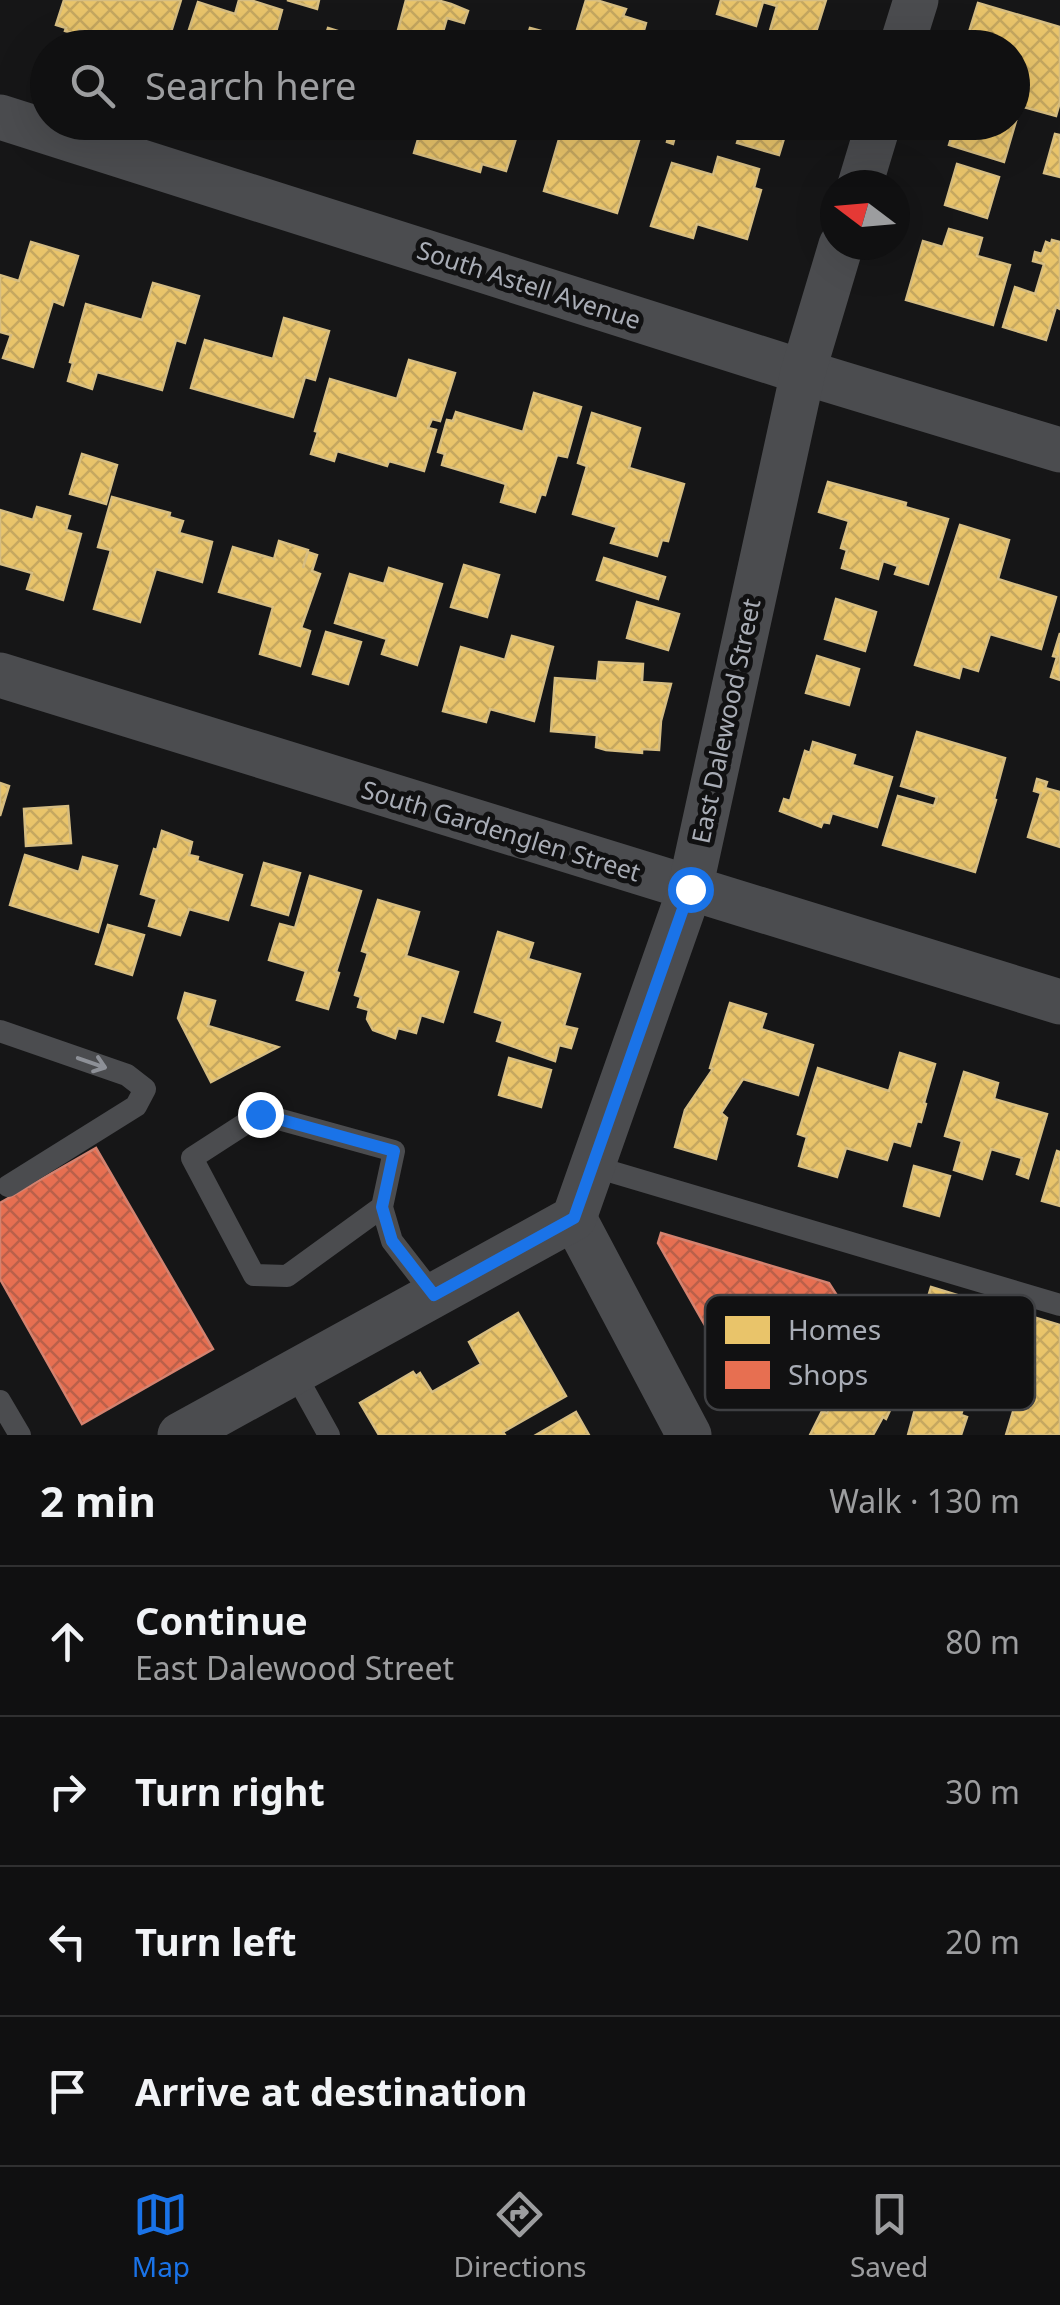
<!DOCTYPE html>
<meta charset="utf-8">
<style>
body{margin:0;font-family:"Noto Sans",sans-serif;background:#1e1e1f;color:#f1f3f6}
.compass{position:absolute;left:820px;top:170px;width:90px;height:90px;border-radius:50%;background:#101011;box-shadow:0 10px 40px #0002;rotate:286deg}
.stop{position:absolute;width:30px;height:30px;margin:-22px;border:8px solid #1a73e8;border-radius:50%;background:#fff}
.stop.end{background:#1a73e8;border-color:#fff;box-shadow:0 2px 10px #0008}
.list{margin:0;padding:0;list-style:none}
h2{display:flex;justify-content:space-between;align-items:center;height:130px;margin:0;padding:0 40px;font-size:42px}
h2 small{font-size:32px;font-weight:400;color:#9c9d9f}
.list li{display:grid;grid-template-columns:65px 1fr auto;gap:30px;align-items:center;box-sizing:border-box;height:150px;padding:0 40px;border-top:2px solid #303031}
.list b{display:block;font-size:38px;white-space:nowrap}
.list p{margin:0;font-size:32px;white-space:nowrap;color:#9c9d9f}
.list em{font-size:32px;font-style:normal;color:#9c9d9f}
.icon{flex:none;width:55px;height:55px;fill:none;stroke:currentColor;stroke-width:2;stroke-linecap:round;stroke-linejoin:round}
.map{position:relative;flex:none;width:1060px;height:1435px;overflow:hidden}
.search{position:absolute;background:#101011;box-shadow:0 10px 40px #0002;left:30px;right:30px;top:30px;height:110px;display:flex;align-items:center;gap:25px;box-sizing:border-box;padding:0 35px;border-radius:55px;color:#9c9d9f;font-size:38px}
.sheet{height:730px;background:#101011}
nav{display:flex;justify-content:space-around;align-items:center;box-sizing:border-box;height:140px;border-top:2px solid #303031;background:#101011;font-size:28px;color:#9c9d9f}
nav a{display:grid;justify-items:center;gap:5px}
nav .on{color:#1a73e8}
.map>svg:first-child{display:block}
.homes{fill:url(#homes-cross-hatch);stroke:#d6bd81;stroke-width:2.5}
.shops{fill:url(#shops-cross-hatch);stroke:#d4826f;stroke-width:2.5}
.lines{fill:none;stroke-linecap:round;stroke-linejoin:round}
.service{stroke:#4b4c4f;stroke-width:22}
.minor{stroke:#4b4c4f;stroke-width:45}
.oneway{stroke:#8d9097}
.route{stroke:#1a73e8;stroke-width:12}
.labels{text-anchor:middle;stroke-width:10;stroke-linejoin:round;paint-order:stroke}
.street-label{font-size:25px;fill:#a9adb6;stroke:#111112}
.key{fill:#111112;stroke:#3f4043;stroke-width:2.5}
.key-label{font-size:28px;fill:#a9adb6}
</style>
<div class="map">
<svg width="1060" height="1435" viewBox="0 0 1060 1435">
<defs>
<pattern id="homes-cross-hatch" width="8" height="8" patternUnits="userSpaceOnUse" patternTransform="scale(2.5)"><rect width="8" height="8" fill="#e9c46a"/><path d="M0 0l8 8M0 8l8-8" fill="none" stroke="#c5a760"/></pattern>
<pattern id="shops-cross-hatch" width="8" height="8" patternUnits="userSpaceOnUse" patternTransform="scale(2.5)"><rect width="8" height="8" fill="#e76f51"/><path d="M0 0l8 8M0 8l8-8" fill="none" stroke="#ba604a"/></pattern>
</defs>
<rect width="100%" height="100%" fill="#161617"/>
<!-- homes -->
<g class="homes">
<polygon points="64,0 181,0 166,48 125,48 126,45 79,30 78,35 65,31 66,28 56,25"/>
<polygon points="239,0 250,0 282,10 273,43 277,44 276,48 183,48 198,2 235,14"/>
<polygon points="287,0 319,0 317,9"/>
<polygon points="406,0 437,0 451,4 468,11 464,23 447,18 439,46 397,34"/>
<polygon points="586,0 596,0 626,9 623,16 646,23 639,48 615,45 614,48 600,48 574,40"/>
<polygon points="721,0 826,0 811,48 765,48 777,6 763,2 756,26 717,14"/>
<polygon points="978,3 1060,27 1060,102 1056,116 1016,105 1022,86 1012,84 1012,48 964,48"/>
<polygon points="328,28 392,48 322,48"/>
<polygon points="530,28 571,39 569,48 524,48"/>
<polygon points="1012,120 1016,121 1004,162 949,145 956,122 1012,122"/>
<polygon points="316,122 383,122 379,136 352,127 350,133"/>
<polygon points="423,122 521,122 506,171 482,164 480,172 414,153"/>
<polygon points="564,122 628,122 643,127 617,213 544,191"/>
<polygon points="672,122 679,122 673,144 667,142"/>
<polygon points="744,122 789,122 779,155 737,143"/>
<polygon points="1055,134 1060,135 1060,177 1044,173"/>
<polygon points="718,157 759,169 754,188 761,190 747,239 697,224 693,238 651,226 672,163 713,175"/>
<polygon points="957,164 999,177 987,218 945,205"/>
<polygon points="949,229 982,238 977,256 1010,265 993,325 906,300 923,241 943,247"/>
<polygon points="1052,240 1060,242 1060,309 1056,307 1046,340 1003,327 1015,287 1035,294 1044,264 1033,261 1035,252 1042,254 1046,242 1051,244"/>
<polygon points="31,242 78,256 63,305 53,301 33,367 3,358 11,335 0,332 0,275 19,281"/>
<polygon points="153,283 199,296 185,343 176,340 162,390 97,372 92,389 68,381 73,363 70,362 86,304 142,320"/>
<polygon points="284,318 329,331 315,380 305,377 293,417 191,388 205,340 273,359"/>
<polygon points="409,360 455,373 440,421 432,419 428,428 436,430 424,471 389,461 387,466 337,451 334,461 311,454 318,432 315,431 330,379 397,399"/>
<polygon points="534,393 581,407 567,457 557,455 545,495 541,494 535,512 501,502 506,484 442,465 445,454 438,452 447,420 453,421 456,412 523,432"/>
<polygon points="592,413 640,428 629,468 684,484 668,541 662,540 657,556 611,543 617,527 573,514 587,466 578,463"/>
<polygon points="82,454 117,465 106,504 70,494"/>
<polygon points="828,482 906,503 905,507 948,519 928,584 895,574 898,566 883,561 878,579 842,568 847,550 841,548 849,521 819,512"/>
<polygon points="112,497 170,513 169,517 183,521 179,533 212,542 202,582 156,569 140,622 94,609 111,550 98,547"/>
<polygon points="37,507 70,516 66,530 81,534 63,600 27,589 32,573 0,564 0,510 33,520"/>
<polygon points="960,525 1009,540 998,579 1056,597 1041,649 990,634 978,671 962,666 959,678 915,665"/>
<polygon points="279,541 308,550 303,568 308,552 317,555 312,571 320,574 301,628 310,631 300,666 260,654 273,607 219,592 233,547 274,559"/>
<polygon points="604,558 665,577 658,599 597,580"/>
<polygon points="464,565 499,575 487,617 451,607"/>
<polygon points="389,568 442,584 417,665 382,654 387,639 335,623 350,574 384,584"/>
<polygon points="836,599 876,612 865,651 825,639"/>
<polygon points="637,602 679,614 668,650 627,638"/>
<polygon points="326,632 361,642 348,684 313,674"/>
<polygon points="1060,633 1060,680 1051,677 1057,657 1053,656"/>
<polygon points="512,636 553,647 534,721 490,709 486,722 443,711 461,647 505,660"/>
<polygon points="817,656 859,669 849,705 806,693"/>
<polygon points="599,662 643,664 642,682 671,684 661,721 659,750 642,749 642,753 606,750 596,747 597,735 551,731 555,678 597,681"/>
<polygon points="917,732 1005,758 994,799 996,800 975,872 883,845 898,796 934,806 937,797 901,786"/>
<polygon points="813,742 855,755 852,765 892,777 877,827 832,813 829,823 823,822 821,827 780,811 784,799 790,801 805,751 810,753"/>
<polygon points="1037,779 1047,782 1045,788 1060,792 1060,847 1028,837 1041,793 1034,791"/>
<polygon points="0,783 9,786 0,816"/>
<polygon points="68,806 71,843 26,846 24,809"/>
<polygon points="162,831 192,842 189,855 198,857 197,861 242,875 228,920 189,909 180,935 149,926 157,899 141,894 154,849 157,850"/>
<polygon points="25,855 79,872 83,857 117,866 98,932 10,905"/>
<polygon points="264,863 300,873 288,915 252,905"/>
<polygon points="310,876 361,891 336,972 339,973 328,1009 297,1000 306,971 269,960 280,924 295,928"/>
<polygon points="378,900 419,912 406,956 458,972 443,1022 421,1015 416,1033 398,1028 395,1038 373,1030 367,1019 369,1010 358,1007 361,997 355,995 368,953 362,951"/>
<polygon points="108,925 144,935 132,975 96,964"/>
<polygon points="498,932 533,943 528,959 580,974 564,1026 577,1029 571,1048 559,1045 555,1061 497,1041 503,1021 475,1012"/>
<polygon points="185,993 215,1001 208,1026 278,1047 211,1082 178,1018"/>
<polygon points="730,1003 766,1014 761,1029 813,1045 798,1095 743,1079 721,1113 727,1118 716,1159 675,1147 685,1110 713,1069 710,1068"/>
<polygon points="900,1053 935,1064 924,1103 926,1104 921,1122 917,1121 910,1146 893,1141 887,1160 846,1148 837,1177 799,1166 807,1137 798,1134 818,1068 889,1091"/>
<polygon points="509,1058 551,1070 541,1107 499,1095"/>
<polygon points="964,1072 998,1083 994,1099 1047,1114 1028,1178 1017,1174 1022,1158 991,1149 982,1179 954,1170 962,1141 945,1136"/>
<polygon points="1057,1151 1060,1152 1060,1206 1042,1201"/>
<polygon points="914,1166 950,1176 939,1216 904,1206"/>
<polygon points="931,1287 1000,1308 989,1347 919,1328"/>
<polygon points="1013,1311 1060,1325 1060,1435 1006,1435 1028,1362 1000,1353"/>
<polygon points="518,1313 566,1396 503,1432 505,1435 379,1435 360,1403 413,1372 416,1376 420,1373 432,1392 481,1364 469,1342"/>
<polygon points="929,1343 978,1358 961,1415 967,1417 961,1435 908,1435 915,1409 910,1408 919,1380 915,1379 919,1368 922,1369"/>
<polygon points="867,1358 903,1376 887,1406 891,1408 886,1419 883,1417 873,1435 810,1435 822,1411 827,1413 854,1360 863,1365"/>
<polygon points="576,1412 589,1435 536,1435"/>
</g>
<!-- shops -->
<g class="shops">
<polygon points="96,1148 213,1349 82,1424 0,1279 0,1203"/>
<polygon points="661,1233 829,1283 836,1294 793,1315 786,1306 740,1336 745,1345 732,1353 726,1343 718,1348 658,1243"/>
</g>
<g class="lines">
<!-- service -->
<g class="service">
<polyline points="0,1031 127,1075 145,1089 136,1106 8,1186"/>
<polyline points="592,1166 1060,1305"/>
<polyline points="382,1207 287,1276 254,1275 192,1158 260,1114 394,1151 382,1207 392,1241 434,1295"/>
<polyline points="294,1372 329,1435"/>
<polyline points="0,1401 20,1435"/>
</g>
<!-- minor -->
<g class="minor">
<polyline points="901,48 916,0"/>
<polyline points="0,117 803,372 1060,450"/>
<polyline points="860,185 879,122"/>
<polyline points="0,675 1060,1002"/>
<polyline points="574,1218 689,1435"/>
<polyline points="180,1435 574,1218 690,889 803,372 841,245"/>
</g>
</g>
<!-- one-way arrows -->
<defs><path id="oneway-shaft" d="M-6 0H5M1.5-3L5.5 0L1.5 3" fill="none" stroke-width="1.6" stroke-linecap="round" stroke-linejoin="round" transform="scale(2.5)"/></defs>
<use class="oneway" href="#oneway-shaft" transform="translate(92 1063) rotate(19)"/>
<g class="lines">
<!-- route -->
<polyline class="route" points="260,1114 394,1151 382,1207 392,1241 434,1295 574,1218 690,889"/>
</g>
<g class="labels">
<!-- street labels -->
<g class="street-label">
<text transform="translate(529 285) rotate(18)" y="9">South Astell Avenue</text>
<text transform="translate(726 721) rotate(-78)" y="9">East Dalewood Street</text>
<text transform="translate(501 831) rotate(17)" y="9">South Gardenglen Street</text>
</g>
</g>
<!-- legend -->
<rect x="705" y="1295" width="330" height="115" rx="15" class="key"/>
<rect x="725" y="1316" width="45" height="28" fill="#e9c46a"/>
<rect x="725" y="1361" width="45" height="28" fill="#e76f51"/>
<g class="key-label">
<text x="788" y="1340">Homes</text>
<text x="788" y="1385">Shops</text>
</g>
</svg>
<svg class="compass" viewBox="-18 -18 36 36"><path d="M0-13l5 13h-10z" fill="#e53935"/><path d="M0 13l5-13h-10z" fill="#9c9d9f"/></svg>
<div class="stop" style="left:690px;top:889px"></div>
<div class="stop end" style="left:260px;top:1114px"></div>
<div class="search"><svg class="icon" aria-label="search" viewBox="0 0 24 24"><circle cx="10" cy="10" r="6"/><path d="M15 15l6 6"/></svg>Search here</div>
</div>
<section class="sheet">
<h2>2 min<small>Walk · 130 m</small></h2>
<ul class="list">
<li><svg class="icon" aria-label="ahead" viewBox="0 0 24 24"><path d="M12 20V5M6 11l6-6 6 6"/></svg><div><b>Continue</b><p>East Dalewood Street</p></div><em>80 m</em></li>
<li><svg class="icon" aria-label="right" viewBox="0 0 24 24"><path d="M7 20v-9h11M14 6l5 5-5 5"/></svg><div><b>Turn right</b></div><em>30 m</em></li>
<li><svg class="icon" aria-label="left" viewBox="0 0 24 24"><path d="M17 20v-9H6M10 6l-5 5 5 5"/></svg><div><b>Turn left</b></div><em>20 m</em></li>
<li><svg class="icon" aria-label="arrive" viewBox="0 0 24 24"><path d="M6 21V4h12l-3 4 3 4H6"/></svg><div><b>Arrive at destination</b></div></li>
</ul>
</section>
<nav>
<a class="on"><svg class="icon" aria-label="map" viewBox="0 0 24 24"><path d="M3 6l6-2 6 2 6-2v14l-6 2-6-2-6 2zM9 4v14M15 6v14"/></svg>Map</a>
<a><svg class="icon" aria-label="directions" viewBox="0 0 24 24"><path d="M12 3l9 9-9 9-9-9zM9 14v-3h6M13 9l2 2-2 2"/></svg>Directions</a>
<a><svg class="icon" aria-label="saved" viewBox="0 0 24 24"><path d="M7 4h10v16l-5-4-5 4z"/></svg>Saved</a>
</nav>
